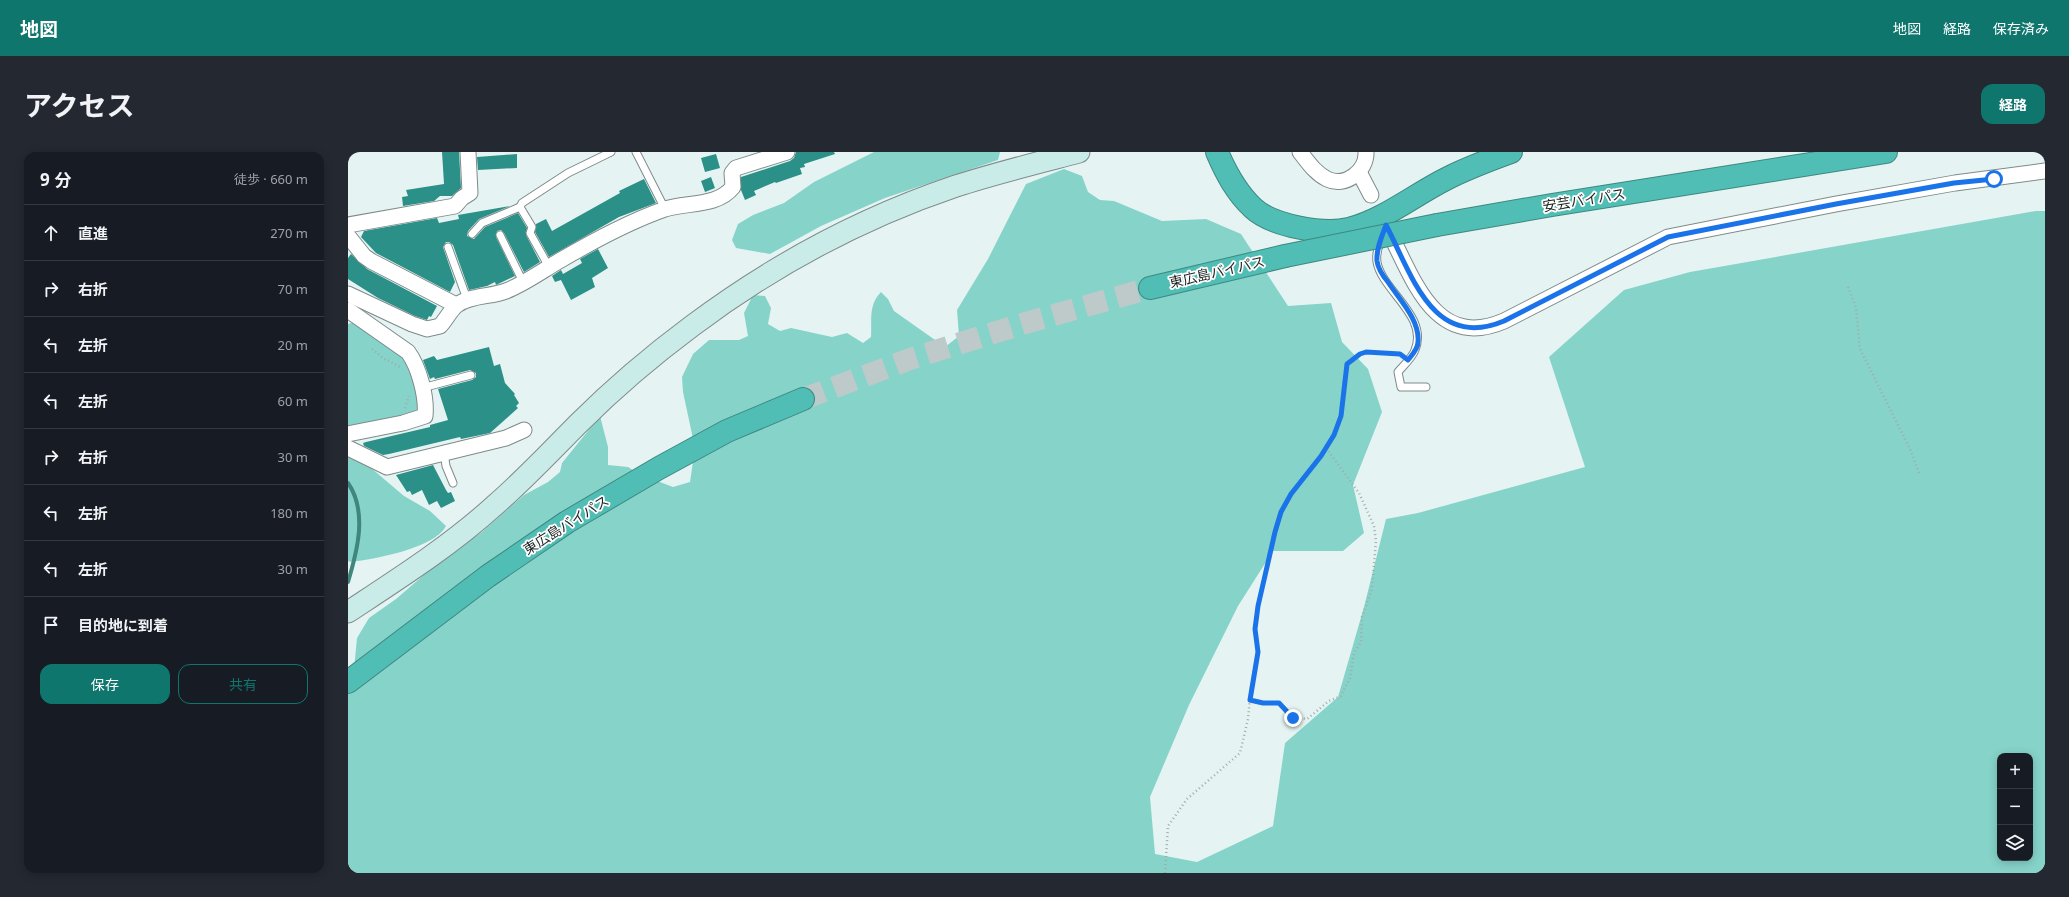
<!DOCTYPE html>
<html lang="ja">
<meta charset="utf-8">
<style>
body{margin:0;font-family:"Noto Sans","Noto Sans JP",sans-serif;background:#242831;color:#f1f3f6}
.controls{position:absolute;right:12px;bottom:12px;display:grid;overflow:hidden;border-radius:8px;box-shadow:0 2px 10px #0003}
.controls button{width:36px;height:36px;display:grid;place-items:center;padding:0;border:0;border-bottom:1px solid #363941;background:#171b24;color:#f1f3f6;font:20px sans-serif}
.stop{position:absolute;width:12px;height:12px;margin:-9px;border:3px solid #1a73e8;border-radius:50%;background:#fff}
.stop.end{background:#1a73e8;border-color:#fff;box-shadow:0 1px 4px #0008}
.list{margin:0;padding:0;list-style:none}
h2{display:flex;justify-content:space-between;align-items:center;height:52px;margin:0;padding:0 16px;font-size:17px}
h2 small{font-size:13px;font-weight:400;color:#9ea1a6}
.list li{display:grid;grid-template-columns:26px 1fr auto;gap:12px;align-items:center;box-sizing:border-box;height:56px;padding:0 16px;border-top:1px solid #363941}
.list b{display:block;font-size:15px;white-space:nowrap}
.list em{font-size:13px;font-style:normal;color:#9ea1a6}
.actions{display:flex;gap:8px;padding:12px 16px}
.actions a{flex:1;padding:9px 0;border:1px solid #0f766e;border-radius:12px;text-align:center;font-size:14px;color:#0f766e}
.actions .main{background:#0f766e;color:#fff}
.icon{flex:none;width:22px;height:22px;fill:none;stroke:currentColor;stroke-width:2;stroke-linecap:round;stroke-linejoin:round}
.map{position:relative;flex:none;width:1697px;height:721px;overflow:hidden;border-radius:12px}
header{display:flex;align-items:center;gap:24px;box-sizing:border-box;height:56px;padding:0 20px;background:#0f766e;color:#fff}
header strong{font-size:19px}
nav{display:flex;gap:22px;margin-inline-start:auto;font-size:14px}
.intro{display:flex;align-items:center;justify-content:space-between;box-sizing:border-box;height:96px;padding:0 24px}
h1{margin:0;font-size:28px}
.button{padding:10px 18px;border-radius:12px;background:#0f766e;color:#fff;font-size:14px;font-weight:700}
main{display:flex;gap:24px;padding:0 24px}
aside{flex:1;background:#171b24;border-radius:12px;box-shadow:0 2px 10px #0003}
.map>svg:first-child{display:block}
.green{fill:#86d3ca;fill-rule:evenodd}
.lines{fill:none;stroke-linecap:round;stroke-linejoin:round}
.stream{stroke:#40867f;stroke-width:4}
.building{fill:#2a9088}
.highway-tunnel{stroke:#bdcac9;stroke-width:22;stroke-dasharray:22 11;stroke-linecap:butt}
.lane-casing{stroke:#7e8b8a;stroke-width:9}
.street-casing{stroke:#7e8b8a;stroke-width:17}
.secondary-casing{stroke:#7e8b8a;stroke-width:23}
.highway-casing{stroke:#3e8881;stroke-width:24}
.path{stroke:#a0acaa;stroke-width:2.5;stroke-dasharray:1 3;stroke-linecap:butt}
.lane{stroke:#fff;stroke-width:7}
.street{stroke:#fff;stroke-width:15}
.secondary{stroke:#caece8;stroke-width:21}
.highway{stroke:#50beb4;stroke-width:22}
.highway-bridge-casing{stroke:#3e8881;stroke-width:24;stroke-linecap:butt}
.highway-bridge{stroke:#50beb4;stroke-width:22}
.route{stroke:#1a73e8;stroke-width:5}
.labels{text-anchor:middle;stroke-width:3.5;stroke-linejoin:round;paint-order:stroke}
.street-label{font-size:14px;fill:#1e2423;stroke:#fff}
</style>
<header>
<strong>地図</strong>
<nav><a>地図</a><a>経路</a><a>保存済み</a></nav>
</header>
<div class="intro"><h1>アクセス</h1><a class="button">経路</a></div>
<main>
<aside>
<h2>9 分<small>徒歩 · 660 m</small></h2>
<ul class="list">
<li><svg class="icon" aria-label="ahead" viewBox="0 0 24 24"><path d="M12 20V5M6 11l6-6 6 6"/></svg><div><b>直進</b></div><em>270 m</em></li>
<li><svg class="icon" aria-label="right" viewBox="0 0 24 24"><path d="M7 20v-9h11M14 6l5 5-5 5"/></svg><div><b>右折</b></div><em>70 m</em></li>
<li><svg class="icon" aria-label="left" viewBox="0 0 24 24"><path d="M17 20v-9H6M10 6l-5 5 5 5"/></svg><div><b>左折</b></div><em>20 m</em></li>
<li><svg class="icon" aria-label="left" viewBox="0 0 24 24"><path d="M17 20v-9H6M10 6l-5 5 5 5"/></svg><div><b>左折</b></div><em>60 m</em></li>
<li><svg class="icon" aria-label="right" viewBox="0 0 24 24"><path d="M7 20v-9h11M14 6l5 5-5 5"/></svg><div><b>右折</b></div><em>30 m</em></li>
<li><svg class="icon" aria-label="left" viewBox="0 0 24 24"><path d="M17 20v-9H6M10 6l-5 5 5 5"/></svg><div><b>左折</b></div><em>180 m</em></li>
<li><svg class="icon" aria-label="left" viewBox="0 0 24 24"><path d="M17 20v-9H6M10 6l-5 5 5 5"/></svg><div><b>左折</b></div><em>30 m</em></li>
<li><svg class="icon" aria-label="arrive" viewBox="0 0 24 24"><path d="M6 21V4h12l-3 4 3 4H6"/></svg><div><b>目的地に到着</b></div></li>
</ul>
<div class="actions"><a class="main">保存</a><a>共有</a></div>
</aside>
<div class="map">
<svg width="1697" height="721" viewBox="0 0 1697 721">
<rect width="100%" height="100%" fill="#e5f4f2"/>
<!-- green -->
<g class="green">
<polygon points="526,0 652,0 650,8 537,46 473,74 422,102 388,96 384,88 390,72 405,63 436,51 466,30"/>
<path d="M716 17 734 24 740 40 752 48 766 49 814 69 858 67 893 82 940 154 983 151 994 190 1020 217 1034 260 1005 333 1016 381 995 399H925L890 454 841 553 802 645 807 702 849 710 925 674 937 591 990 545 1016 455 1038 367 1070 361 1237 315 1201 205 1276 138 1342 120 1688 59H1697V721H0V532L6 517 9 486 21 466 48 447 92 409 134 380 176 343 200 330 212 320 214 311 252 264 260 295V313L280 315 291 322 325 335 342 330 347 296 335 240 334 225 345 202 361 188H391L400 184 396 161 405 143 417 144 423 156 420 172 432 179 443 176 484 185 499 181 515 191 523 185C524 169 520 153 533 140L540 147 546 159 597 195 611 184 609 158 640 107 678 32ZM1652 604H1682V706H1652Z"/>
<polygon points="7,170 45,195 62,212 73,257 69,263 0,277 0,172"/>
<path d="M0 304 23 316 56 344 82 359 98 374C87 396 27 407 3 410L0 409Z"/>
</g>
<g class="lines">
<!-- stream -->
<path class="stream" d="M0 331C20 360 9 400 0 430"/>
</g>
<!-- building -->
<g class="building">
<polygon points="94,0 111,0 113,36 104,44 92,44 86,49 55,54 54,45 60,44 58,38 96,32"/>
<polygon points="448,0 486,0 487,2 456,12 457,15 452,16 454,22 428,31 427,30 406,39 408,43 397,48 393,38 393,25 442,9 446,6"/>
<polygon points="169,2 169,16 130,18 129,5"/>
<polygon points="368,2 372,16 357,20 353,6"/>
<polygon points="363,25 367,36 357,40 353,29"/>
<polygon points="296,27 308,51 271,65 201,105 187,80 188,72 198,67 204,79 272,41 271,39"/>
<polygon points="162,54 131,67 120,79 119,84 126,87 137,75 170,61 179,76 178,83 192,110 176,120 156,81 153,78 149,79 148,85 167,124 148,133 147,130 139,134 121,138 105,93 101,90 98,90 95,95 107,130 102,140 28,101 13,85 16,79 89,66 91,71 111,67 110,63"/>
<polygon points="250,97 260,116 244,126 247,135 223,148 213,128 207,130 204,124 213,118 215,122 234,111 232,107"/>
<polygon points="3,102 19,117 89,154 83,165 81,164 79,168 67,164 30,146 0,127 0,106"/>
<polygon points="141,195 146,214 152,212 157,231 167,242 166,243 171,251 168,254 170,256 142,281 118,286 113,287 112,285 41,302 35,303 16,294 15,291 18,290 82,275 82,273 100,268 90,237 124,228 128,225 128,221 122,218 87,227 86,225 82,227 75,208 86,204 89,208"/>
<polygon points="85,313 98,338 100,341 103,340 107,349 93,356 89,349 81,353 74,338 64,343 62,339 59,340 48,323"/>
</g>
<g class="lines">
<!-- highway-tunnel -->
<polyline class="highway-tunnel" points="455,247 565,206 674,172 802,136"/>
<!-- lane casing -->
<g class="lane-casing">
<g id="lane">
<polyline points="288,0 317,57"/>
<polyline points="124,82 134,71 172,55"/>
<polyline points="152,83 175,130"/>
<path d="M1033 89C1030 95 1028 103 1029 110 1034 139 1081 164 1067 198 1064 206 1056 213 1050 220L1053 235H1078"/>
<polyline points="100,95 119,147"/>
<polyline points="201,115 182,81 184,75 172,55 174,51 220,21 263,0"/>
<polyline points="74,236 123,223"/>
<polyline points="96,301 98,314 105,331"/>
</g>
</g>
<!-- street casing -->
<g class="street-casing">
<g id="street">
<path d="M952 0C960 10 967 21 979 27 997 36 1019 19 1018 0"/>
<polyline points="1011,20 1023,43"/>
<polyline points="0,73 107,54 114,46 122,41 120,0"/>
<path d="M1039 76C1065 125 1086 199 1156 169L1320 85 1488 52 1607 31 1697 19"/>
<polyline points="0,84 16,104 23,109 108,153"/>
<path d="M0 142 64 172 79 177 92 174C97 169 104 156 109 153 122 143 143 145 158 139 176 132 194 119 211 109 245 89 280 70 317 57 339 50 369 55 385 35L384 21 388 16 439 0"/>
<path d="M0 158 60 200C71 215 79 245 77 264L55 271 0 282"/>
<polyline points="0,296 39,315 158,286 176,278"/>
</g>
</g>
<!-- secondary casing -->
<g class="secondary-casing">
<path id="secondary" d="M0 460C50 427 102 394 146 354 176 328 203 299 231 271 266 236 305 203 344 174 424 114 513 66 608 34 648 21 689 11 731 0"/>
</g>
<!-- highway casing -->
<g class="highway-casing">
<g id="highway">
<path d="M869 0C878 21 888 40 905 56 924 74 976 83 1001 77 1036 68 1066 43 1098 27 1119 16 1141 8 1163 0"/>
<polyline points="1089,73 1204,53 1538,0"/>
<polyline points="802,136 937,104"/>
<polyline points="0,530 140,424 219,370 311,316 379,279 455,247"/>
</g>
</g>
<!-- path -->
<g class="path">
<polyline points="1500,135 1508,156 1512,197 1562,297 1572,323"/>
<polyline points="24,197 35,206 52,215"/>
<polyline points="57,256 61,244"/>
<polyline points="902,548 915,551 931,551 945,565 959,567 981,549 993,544 1002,526 1006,501 1013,490 1014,465 1024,437 1028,389 1026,374 1011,341 978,296"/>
<polyline points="817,721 820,674 839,647 892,601 900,567 903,535 909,500 907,477 910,454 927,380 933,360 943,342 973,304 986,283 993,264 999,212 1011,203 1018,200 1054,203"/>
</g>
<!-- lane -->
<use href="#lane" class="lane"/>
<!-- street -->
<use href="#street" class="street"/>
<!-- secondary -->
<use href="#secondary" class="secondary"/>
<!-- highway -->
<use href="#highway" class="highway"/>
<!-- highway-bridge casing -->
<g class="highway-bridge-casing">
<polyline id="highway-bridge" points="937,104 1089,73"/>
</g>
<!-- highway-bridge -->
<use href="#highway-bridge" class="highway-bridge"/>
</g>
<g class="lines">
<!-- route -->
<path class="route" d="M945 566 931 551H915L902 548 910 500 907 477 910 454 927 380 933 360 943 342 973 304 986 283 993 264 999 212 1012 202 1018 200 1052 202 1060 208C1064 203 1070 197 1070 190 1072 168 1051 147 1040 130 1035 124 1030 117 1029 109 1028 97 1034 84 1038 73 1064 123 1085 199 1156 169L1320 85 1488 52 1606 31 1646 27"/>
</g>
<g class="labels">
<!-- street labels -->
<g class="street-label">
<text transform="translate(1236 48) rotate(-9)" y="5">安芸バイパス</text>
<text transform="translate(869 120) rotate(-13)" y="5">東広島バイパス</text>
<text transform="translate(218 373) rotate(-32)" y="5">東広島バイパス</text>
</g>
</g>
</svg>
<div class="controls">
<button>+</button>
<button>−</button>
<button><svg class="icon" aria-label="layers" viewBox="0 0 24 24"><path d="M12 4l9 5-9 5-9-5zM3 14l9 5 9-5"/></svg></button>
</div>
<div class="stop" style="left:1646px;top:27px"></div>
<div class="stop end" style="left:945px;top:566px"></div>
</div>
</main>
